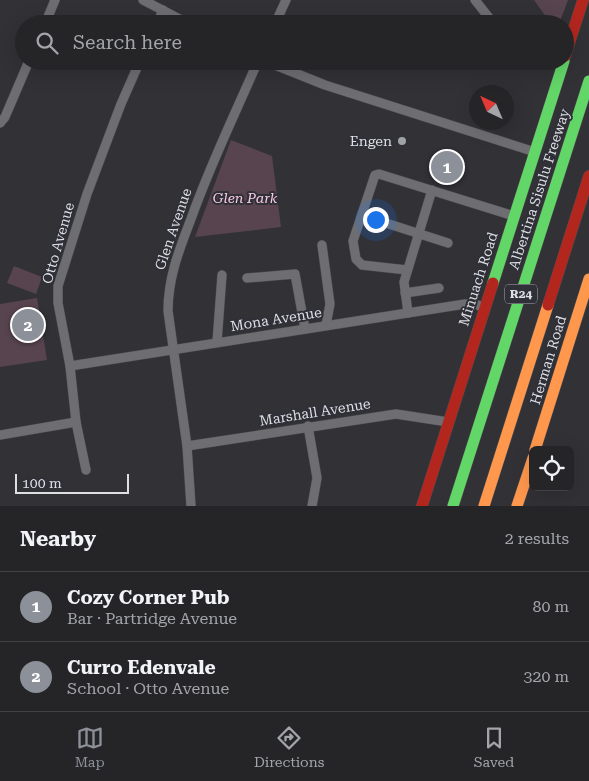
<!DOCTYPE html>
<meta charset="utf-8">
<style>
body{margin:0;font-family:"Roboto Serif",serif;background:#313134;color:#f1f3f6}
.controls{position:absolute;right:15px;bottom:15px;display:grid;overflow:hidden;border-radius:8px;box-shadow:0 5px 20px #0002}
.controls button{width:45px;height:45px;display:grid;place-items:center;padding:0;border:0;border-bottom:1px solid #424245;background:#252528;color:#f1f3f6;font:25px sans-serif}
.compass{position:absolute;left:469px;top:85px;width:45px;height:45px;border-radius:50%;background:#252528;box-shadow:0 5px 20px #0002;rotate:316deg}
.scale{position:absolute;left:15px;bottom:12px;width:114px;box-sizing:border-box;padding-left:5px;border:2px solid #dedfe3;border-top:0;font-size:14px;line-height:18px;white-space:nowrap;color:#dedfe3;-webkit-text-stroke:4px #2f3038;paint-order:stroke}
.you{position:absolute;left:375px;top:219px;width:18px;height:18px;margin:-12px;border:4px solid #fff;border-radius:50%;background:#1a73e8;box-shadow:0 0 0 8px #1a73e833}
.badge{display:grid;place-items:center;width:32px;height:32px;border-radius:50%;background:#8c9099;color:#fff;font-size:16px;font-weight:700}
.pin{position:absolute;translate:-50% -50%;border:2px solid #fff;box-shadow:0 1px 5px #0006}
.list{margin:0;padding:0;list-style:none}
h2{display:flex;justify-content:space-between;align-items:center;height:65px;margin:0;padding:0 20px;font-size:21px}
h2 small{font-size:16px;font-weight:400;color:#a3a5a8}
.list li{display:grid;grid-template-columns:32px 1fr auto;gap:15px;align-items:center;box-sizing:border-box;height:70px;padding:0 20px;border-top:1px solid #424245}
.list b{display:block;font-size:19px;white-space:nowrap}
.list p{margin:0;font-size:16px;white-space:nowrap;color:#a3a5a8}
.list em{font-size:16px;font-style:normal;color:#a3a5a8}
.icon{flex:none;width:28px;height:28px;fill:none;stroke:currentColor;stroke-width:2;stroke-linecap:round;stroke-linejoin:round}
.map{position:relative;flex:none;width:589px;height:506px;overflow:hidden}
.search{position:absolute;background:#252528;box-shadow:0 5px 20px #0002;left:15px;right:15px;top:15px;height:55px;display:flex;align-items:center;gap:12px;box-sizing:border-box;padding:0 18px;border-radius:28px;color:#a3a5a8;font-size:19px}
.sheet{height:205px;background:#252528}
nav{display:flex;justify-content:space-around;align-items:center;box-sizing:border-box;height:70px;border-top:1px solid #424245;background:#252528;font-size:14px;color:#a3a5a8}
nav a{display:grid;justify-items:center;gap:2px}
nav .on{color:#8c9099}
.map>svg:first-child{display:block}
.green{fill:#57444f}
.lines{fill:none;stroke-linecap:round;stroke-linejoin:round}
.street-casing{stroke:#4d4d51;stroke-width:10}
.fast-casing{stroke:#4d4d51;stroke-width:12}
.slow-casing{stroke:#4d4d51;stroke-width:12}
.jam-casing{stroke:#4d4d51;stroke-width:12}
.street{stroke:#6e6e72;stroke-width:9}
.fast{stroke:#63d668;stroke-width:11}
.slow{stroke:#ff974d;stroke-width:11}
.jam{stroke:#b3261e;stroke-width:11}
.poi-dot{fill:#a1a2a6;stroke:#2f3038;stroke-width:2}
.labels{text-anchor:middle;stroke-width:4;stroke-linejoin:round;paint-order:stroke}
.shield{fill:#2f3038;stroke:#aaaab0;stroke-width:1}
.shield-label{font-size:12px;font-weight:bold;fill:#dedfe3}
.poi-label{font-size:14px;fill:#dedfe3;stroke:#2f3038;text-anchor:end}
.street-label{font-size:14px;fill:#dedfe3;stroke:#2f3038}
.park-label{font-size:14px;font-style:italic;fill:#fdcbe6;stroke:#2f3038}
</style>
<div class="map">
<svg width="589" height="506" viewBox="0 0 589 506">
<rect width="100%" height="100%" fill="#313136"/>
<!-- green -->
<g class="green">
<polygon points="534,0 568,0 559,24 551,24"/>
<polygon points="231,140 272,156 281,227 195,237"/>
<polygon points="14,266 42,277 36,294 7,283"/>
<polygon points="37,298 47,360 0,367 0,304"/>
</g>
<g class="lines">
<!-- street casing -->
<g class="street-casing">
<g id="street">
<polyline points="143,0 189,24"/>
<polyline points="475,0 494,24"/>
<polyline points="45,24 55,0"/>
<polyline points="157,24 163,10"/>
<polyline points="275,24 286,0"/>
<polyline points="265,61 325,85 535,152"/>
<polyline points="0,123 5,117 29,61"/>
<polyline points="389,224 448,243"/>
<polyline points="322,245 330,304 326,325"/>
<polyline points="407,270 362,265 356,259 353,241 375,175 379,174 514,216"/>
<polyline points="247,278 295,274 305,329"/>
<polyline points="405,293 439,288"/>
<polyline points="408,313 404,282 432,190"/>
<polyline points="217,342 222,275"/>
<polyline points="70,366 465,304 475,304 485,308"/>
<polyline points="308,426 317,478 312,506"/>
<polyline points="0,435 76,422"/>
<polyline points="187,446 396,414 448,422"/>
<polyline points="86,470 76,422 70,366 58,303 58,286 87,194 121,104 140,61"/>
<path d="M191 506 187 446 168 311C168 278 179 250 191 219 210 165 235 114 258 61"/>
</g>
</g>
<!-- fast casing -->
<g class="fast-casing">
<g id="fast">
<polyline points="493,283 564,61"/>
<polyline points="453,506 589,81"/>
</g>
</g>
<!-- slow casing -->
<g class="slow-casing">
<g id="slow">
<polyline points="535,450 589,279"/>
<polyline points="484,506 548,305"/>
<polyline points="517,506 533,458"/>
</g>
</g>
<!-- jam casing -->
<g class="jam-casing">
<g id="jam">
<polyline points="565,56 583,0"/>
<polyline points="548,305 589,176"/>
<polyline points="422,506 493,283"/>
</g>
</g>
<!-- street -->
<use href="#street" class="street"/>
<!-- fast -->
<use href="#fast" class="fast"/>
<!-- slow -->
<use href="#slow" class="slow"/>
<!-- jam -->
<use href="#jam" class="jam"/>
</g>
<!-- markers -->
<circle class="poi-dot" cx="402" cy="141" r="5"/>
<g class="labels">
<!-- shield labels -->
<rect class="shield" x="505" y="284.5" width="32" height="19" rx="4"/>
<g class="shield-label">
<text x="521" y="298">R24</text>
</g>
<!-- poi labels -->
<g class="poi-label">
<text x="392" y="146">Engen</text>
</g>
<!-- street labels -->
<g class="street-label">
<text transform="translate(539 189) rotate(-72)" y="5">Albertina Sisulu Freeway</text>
<text transform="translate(173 229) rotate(-71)" y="5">Glen Avenue</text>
<text transform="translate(58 243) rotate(-74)" y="5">Otto Avenue</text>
<text transform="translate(478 279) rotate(-72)" y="5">Minuach Road</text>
<text transform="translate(276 319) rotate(-9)" y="5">Mona Avenue</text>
<text transform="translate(548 360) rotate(-73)" y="5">Herman Road</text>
<text transform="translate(315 412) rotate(-9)" y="5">Marshall Avenue</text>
</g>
<!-- park labels -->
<g class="park-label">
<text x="245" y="203">Glen Park</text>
</g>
</g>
</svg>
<div class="controls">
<button><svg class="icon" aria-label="locate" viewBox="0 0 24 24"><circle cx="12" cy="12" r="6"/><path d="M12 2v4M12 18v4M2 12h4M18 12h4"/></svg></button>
</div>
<svg class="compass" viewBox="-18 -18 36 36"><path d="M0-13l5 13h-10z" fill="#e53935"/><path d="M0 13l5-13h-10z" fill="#a3a5a8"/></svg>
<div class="scale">100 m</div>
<div class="you"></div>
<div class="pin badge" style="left:447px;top:167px">1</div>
<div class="pin badge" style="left:28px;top:325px">2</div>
<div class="search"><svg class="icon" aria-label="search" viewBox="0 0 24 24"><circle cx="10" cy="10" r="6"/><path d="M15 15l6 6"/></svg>Search here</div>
</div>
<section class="sheet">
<h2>Nearby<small>2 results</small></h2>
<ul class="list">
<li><span class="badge">1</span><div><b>Cozy Corner Pub</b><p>Bar · Partridge Avenue</p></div><em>80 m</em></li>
<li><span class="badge">2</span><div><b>Curro Edenvale</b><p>School · Otto Avenue</p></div><em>320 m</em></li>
</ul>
</section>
<nav>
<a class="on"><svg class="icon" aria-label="map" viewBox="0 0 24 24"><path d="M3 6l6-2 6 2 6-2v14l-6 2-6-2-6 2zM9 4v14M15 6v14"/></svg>Map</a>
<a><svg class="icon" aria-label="directions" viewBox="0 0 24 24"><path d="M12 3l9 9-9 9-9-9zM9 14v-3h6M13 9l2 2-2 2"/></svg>Directions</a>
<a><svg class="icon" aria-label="saved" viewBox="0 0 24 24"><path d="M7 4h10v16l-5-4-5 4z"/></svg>Saved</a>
</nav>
